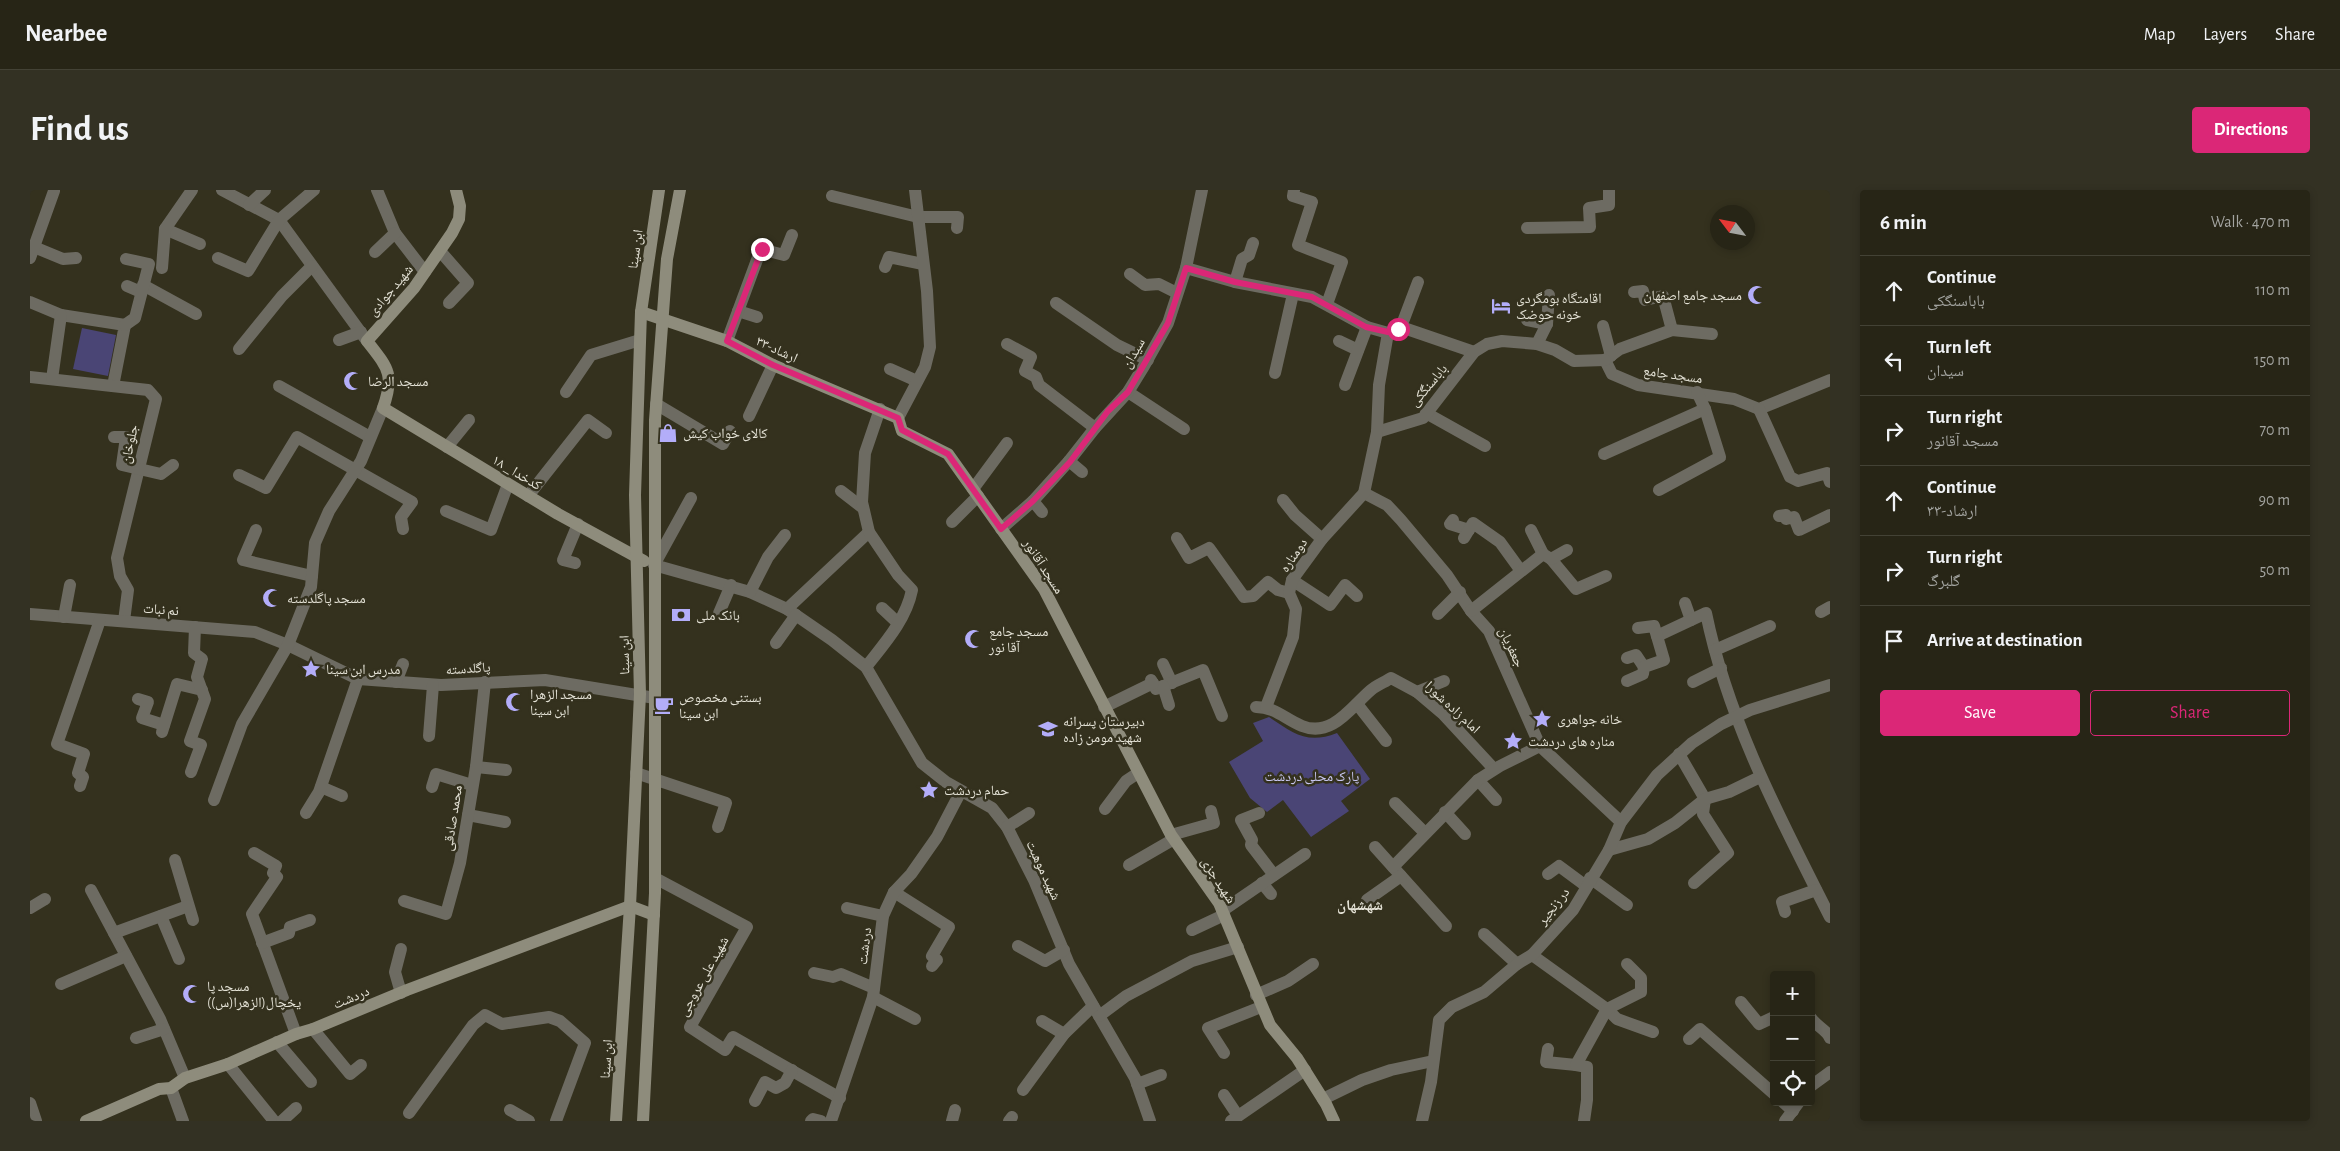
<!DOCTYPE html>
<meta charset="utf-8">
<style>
body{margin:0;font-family:"Alegreya Sans","Noto Naskh Arabic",sans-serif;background:#333123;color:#f1f3f6}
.controls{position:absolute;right:15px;bottom:15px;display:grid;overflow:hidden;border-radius:5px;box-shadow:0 2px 8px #0003}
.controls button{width:45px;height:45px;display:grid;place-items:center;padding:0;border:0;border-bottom:1px solid #434235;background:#272516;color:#f1f3f6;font:25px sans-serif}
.compass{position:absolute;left:1680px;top:15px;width:45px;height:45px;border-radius:50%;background:#272516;box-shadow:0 2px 8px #0003;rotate:302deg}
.stop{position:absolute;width:15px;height:15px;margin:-11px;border:4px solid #db2777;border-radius:50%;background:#fff}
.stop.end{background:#db2777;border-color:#fff;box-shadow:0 1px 5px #0008}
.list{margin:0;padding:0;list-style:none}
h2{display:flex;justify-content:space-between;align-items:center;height:65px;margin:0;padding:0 20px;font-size:21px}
h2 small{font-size:16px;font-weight:400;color:#a4a5a1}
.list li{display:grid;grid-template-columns:32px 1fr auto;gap:15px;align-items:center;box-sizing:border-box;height:70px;padding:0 20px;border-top:1px solid #434235}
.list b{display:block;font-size:19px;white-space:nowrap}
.list p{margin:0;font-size:16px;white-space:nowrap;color:#a4a5a1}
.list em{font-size:16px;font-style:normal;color:#a4a5a1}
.actions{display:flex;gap:10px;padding:15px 20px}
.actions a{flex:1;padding:11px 0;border:1px solid #db2777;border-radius:5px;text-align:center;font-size:18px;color:#db2777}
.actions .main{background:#db2777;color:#fff}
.icon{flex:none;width:28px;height:28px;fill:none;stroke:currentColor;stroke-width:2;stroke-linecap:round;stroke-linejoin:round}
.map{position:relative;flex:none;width:1800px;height:931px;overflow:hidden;border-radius:5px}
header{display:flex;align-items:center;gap:30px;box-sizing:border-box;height:70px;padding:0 25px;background:#272516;border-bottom:1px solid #434235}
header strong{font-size:24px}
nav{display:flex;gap:28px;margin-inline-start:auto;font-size:18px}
.intro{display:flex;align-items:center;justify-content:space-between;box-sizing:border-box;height:120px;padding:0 30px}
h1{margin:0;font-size:35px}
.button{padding:12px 22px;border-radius:5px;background:#db2777;color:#fff;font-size:18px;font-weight:700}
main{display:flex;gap:30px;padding:0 30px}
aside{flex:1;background:#272516;border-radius:5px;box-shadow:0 2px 8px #0003}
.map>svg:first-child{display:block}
.green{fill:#4a4575}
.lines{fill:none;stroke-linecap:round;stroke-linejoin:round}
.street{stroke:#6d6b62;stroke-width:12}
.secondary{stroke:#8e8c7c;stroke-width:12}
.route{stroke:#db2777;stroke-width:6}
.labels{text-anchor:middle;stroke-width:5;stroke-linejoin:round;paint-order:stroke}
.street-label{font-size:14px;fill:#e4e2d6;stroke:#34311e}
.poi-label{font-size:14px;fill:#e4e2d6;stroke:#34311e;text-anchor:start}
.park-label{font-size:14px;fill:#c8c6f1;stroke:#34311e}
.neighbourhood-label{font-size:15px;font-weight:bold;fill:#e4e2d6;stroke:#34311e}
</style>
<header>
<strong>Nearbee</strong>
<nav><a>Map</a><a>Layers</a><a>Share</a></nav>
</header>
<div class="intro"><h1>Find us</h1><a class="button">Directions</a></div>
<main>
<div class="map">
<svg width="1800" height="931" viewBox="0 0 1800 931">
<rect width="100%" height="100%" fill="#34311e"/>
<!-- green -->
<g class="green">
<polygon points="52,138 86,145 78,186 43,179"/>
<path d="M1239 527C1263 543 1277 555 1307 543L1340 589 1311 611 1319 621 1281 647 1253 610 1237 622 1220 608 1199 572 1233 551 1223 533Z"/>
</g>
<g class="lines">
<!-- street -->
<g class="street">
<polyline points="192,0 249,30 337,151"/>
<polyline points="347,0 365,43 395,82"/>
<polyline points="1264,0 1263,6 1282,12 1268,55 1312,72 1297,114"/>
<polyline points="802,6 888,27 928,27 927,38"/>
<polyline points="219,15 235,0"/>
<polyline points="1497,38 1560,37 1559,18 1579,15 1579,0"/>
<polyline points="135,39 170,54"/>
<polyline points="4,57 33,69 46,68"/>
<polyline points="410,61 438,93 419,113"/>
<polyline points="345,62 365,43"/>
<polyline points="0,68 24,1"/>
<polyline points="188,68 218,81 249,30 284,0"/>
<polyline points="855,77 859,67 893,74"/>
<polyline points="132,78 135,39 162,0"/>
<polyline points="1156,78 1205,92 1282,107 1337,137 1358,143 1371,137 1444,162"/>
<polyline points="1100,84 1115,95 1129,94 1147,103"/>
<polyline points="1205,92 1212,69 1219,65 1223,53"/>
<polyline points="113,95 166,124"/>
<polyline points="97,96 111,102"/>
<polyline points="1604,102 1613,101 1615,110 1633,106 1642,140"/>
<polyline points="0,112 31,125 95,135 83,196"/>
<polyline points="1026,113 1087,155 1118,170"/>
<polyline points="708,121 727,127"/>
<polyline points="1497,130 1517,134"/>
<polyline points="95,135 105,128 119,74 96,69"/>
<polyline points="1573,136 1581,166"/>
<polyline points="1371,137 1388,92"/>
<polyline points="309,150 331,142"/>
<polyline points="697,151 731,59 754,65 762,45"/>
<polyline points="1309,151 1328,160"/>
<polyline points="977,154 1001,167 995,181 1006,187 1009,195 1065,238"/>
<polyline points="1507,154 1517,134 1519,105"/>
<polyline points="209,159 252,106 282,76"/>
<polyline points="1575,170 1582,184 1608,195 1704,209 1729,219 1800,190"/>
<polyline points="1575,170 1590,159 1642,140 1682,144"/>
<polyline points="860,179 887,191"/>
<polyline points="1245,183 1263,104"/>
<polyline points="0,187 118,200 126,209 87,368 90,386 98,400 94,431"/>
<polyline points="22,189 31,125"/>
<polyline points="1315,195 1337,137"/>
<polyline points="249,196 340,247"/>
<polyline points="536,202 561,165 610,150"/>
<polyline points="1098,202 1154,239"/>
<polyline points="626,214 693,254 700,241"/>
<polyline points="1729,219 1760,287 1768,291 1797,283 1800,292"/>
<polyline points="1396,223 1455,256"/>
<polyline points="719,226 743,175"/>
<polyline points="868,228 895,177 900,157 897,101 885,0"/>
<polyline points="1347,242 1393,228 1444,162 1457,154 1472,151 1507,154 1525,160 1544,171 1575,170"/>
<polyline points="84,247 96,247 92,275 131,284 143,275"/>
<polyline points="417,257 439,230"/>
<polyline points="1574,264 1675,219"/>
<polyline points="1039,271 1052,282"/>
<polyline points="209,285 236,298 267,247 382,312 371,327 373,339"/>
<polyline points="943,299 977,253"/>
<polyline points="1629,300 1690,267 1675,219 1667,202"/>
<polyline points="811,301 833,318"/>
<polyline points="1334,303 1357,315 1371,330 1417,385 1441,421 1459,441 1510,556 1591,632"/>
<polyline points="498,306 558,230 576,243"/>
<polyline points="661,308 624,375 720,402 757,419 802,450 836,477 892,573 916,592 962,618 977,637 1004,690 1039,774 1105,888 1120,931"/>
<polyline points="1253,310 1265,325 1292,349"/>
<polyline points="1003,311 1012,322"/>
<polyline points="416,321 461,340 478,294"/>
<polyline points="1749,326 1756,325 1756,329 1764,327 1769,340 1800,325"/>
<polyline points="1423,330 1420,334 1439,340"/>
<polyline points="922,332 948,306"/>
<polyline points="971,339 1003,311 1039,271 1065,238 1098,202 1114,176 1138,133 1156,78 1172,0"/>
<polyline points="226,340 213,370 282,386"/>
<polyline points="1501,340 1513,364"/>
<polyline points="1147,348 1159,368 1179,358 1214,407 1223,406 1238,392 1248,400 1259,403"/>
<polyline points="1434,348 1443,333 1470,352 1491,381"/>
<polyline points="1521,369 1546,399 1576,386"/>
<polyline points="545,373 533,370 548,334"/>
<polyline points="1262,390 1300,415 1315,395 1327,406"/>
<polyline points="720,402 738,367 755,345"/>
<polyline points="1655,413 1661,430"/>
<polyline points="852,418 868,433"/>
<polyline points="757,419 839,342"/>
<polyline points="1441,421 1513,364 1521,369 1537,360"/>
<polyline points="1791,422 1800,417"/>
<polyline points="689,423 701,395"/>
<polyline points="0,424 225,442 258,455 328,489 411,495 515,490 625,508"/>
<polyline points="1408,424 1430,402"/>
<polyline points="34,427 40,395"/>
<path d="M1627 446 1676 423C1698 531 1751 630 1800 727"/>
<polyline points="746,453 766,425"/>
<polyline points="1685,460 1740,436"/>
<polyline points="1597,468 1606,465 1614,477"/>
<polyline points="1133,474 1142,493"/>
<path d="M836 477C854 454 876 430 882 400L868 385 839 342 832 312 835 263 850 219"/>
<polyline points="1121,490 1126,499 1173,480 1192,526"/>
<polyline points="1597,491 1613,484 1614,477 1634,470 1624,436 1608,438"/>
<polyline points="366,492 373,474"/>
<polyline points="1663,492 1691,478"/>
<polyline points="1133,496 1139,515"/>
<polyline points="1387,502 1414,491"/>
<polyline points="108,509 118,512 112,528 134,535"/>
<polyline points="1327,514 1356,551"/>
<polyline points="1074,517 1123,493"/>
<path d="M1226 517C1245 517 1255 529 1272 536 1302 548 1321 517 1341 500 1347 495 1355 492 1361 488L1387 502 1413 524 1464 579"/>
<polyline points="1236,517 1263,447 1266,419 1259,403 1262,390 1292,349 1334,303 1347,242 1349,195 1358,143"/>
<polyline points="132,542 147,494 172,500"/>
<polyline points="399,546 403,495"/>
<polyline points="1649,564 1675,609 1673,624 1698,663 1664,693"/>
<polyline points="446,577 476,580"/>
<polyline points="161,582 171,555 160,551 175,509 167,487 172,469 164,463 165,437"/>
<polyline points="606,583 696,613 688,637"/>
<polyline points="1448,590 1466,610"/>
<polyline points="50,596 53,587 48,583 54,564 27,554 70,430"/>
<polyline points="291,597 312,606"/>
<polyline points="402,597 406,584 442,595"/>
<polyline points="184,610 212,534 258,455 281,397 285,353 299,321 331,271 353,218"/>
<polyline points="1365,613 1395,643"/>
<polyline points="1075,619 1096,591 1108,583"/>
<polyline points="1415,622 1435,644"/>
<polyline points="276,623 289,602 328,489"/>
<polyline points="1229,623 1211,630 1222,650 1221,655 1244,685"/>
<polyline points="438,625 475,632"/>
<polyline points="977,637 999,623"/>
<polyline points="1141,645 1184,633 1181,621"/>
<polyline points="1345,657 1416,736"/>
<polyline points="1579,660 1618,649 1645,633 1675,609 1699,602 1730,587"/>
<polyline points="224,663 246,676 243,683 247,687 222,724 266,844"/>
<polyline points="145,670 163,730"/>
<polyline points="1099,675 1144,649"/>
<polyline points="1363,677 1448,590 1470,576 1510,556"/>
<polyline points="1518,684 1529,676 1556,696"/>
<polyline points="625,688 717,737 660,837 695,860 703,847 810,908"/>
<polyline points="1560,688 1597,715"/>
<polyline points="1232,693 1241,704"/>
<polyline points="61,700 130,829 155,888"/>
<polyline points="864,702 919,737 902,766 907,770 902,776"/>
<polyline points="1337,710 1371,686"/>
<polyline points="374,711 416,724 430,673 446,577 455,492"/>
<polyline points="0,718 15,709"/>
<polyline points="817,718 853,726"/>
<polyline points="1192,721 1275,664"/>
<polyline points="1755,722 1752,712 1786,700"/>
<polyline points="131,726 149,769"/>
<polyline points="1162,740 1194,725"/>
<polyline points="84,743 158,716"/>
<polyline points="1454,744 1487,774"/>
<polyline points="232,753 259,743 260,737 280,730"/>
<polyline points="988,756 1015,771 1034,760"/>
<polyline points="371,759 365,782 371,803"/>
<polyline points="1502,765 1577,819 1587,829 1623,842"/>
<polyline points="784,783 803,787 811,784 844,798"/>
<polyline points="31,794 96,766"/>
<polyline points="1226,805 1258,791 1283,774"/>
<polyline points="843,807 885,829"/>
<polyline points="1711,812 1729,834 1744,827"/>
<polyline points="1069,826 1096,806 1162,771 1208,757"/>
<path d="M1781 828C1787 837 1796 839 1800 848"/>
<polyline points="1012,831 1034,844"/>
<polyline points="283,839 320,884 331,875"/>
<polyline points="106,848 134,839"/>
<polyline points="1659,849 1670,839 1744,904"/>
<polyline points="247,852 281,892"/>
<polyline points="1518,859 1516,872 1546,875"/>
<polyline points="1194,863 1178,838 1231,817"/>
<polyline points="198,874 244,931"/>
<polyline points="1107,894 1131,885"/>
<polyline points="1781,896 1800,882"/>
<polyline points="141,898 153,931"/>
<polyline points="993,900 1034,844 1063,816"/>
<polyline points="1194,905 1208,926"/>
<polyline points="1293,909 1332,890 1361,880 1403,871"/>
<polyline points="725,911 735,892 746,898 755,893 762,880"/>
<polyline points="1753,912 1763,921"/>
<polyline points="0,913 6,931"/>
<polyline points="480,920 499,931"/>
<polyline points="379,923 443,835 455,825 472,834 519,827 530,831 555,853 526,931"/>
<polyline points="252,931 266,918"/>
<polyline points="781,931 783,929 791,931"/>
<polyline points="801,931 843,807 853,726 864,702 881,684 907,647 931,601"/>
<polyline points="922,931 925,920"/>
<polyline points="979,931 982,927"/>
<polyline points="1201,931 1275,880"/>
<polyline points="1392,931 1401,892 1409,830 1422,817 1454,802 1487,774 1502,765 1543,720 1579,660 1591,632 1627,585 1662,553 1691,534 1720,520 1800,495"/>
<polyline points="1554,931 1557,910 1557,877 1546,875 1577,819 1611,802 1611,788 1597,774"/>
<polyline points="1755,931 1769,912"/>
</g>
<!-- secondary -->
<g class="secondary">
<path d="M426 0 430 16 429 29 422 43 384 98 337 151C358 178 365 184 353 218L528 324 614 371"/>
<polyline points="611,122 697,151 743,175 868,228 872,241 918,264 1014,399 1141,645 1189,713 1240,835 1267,868 1296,914 1304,931"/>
<polyline points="56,931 129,899 141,898 155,888 198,874 266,844 283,839 377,800 600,716 624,725"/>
<polyline points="586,931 600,716 610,504 605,305 611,122 629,0"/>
<polyline points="613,931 625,703 625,230 637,69 650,0"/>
</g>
</g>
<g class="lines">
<!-- route -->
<polyline class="route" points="732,59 697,151 743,175 868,228 872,240 918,264 971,339 1003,311 1040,272 1078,221 1098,202 1138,133 1156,78 1205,92 1282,107 1336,137 1358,142 1368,139"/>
</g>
<!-- icons -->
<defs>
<g id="mosque-bare" transform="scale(1.5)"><path d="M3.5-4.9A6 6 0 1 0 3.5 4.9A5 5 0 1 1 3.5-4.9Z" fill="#b3adf9" stroke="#34311e" stroke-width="2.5" paint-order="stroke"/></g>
<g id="hotel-bare" transform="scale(1.5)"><path d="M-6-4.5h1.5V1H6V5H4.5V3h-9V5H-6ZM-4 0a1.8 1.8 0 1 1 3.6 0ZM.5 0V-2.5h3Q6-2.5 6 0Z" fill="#b3adf9" stroke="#34311e" stroke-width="2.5" paint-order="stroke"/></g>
<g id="shop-bare" transform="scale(1.5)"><path d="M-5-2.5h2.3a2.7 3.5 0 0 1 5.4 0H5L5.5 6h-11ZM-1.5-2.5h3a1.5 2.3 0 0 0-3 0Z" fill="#b3adf9" stroke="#34311e" stroke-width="2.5" paint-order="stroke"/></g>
<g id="bank-bare" transform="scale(1.5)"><path d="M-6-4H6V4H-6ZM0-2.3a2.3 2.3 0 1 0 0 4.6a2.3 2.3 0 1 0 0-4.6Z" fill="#b3adf9" stroke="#34311e" stroke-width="2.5" paint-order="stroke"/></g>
<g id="sight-bare" transform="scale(1.5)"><path d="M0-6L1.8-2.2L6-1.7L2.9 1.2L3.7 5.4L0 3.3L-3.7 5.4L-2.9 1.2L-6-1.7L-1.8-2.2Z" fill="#b3adf9" stroke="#34311e" stroke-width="2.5" paint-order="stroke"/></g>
<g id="cafe-bare" transform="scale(1.5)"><path d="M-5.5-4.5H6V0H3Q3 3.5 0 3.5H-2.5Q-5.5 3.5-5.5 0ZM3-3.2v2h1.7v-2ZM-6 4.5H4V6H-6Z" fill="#b3adf9" stroke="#34311e" stroke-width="2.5" paint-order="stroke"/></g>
<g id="school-bare" transform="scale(1.5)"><path d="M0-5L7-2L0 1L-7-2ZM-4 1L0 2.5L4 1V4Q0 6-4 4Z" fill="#b3adf9" stroke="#34311e" stroke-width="2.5" paint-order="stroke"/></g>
</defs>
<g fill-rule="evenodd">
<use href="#mosque-bare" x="1727" y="105"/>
<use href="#hotel-bare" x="1471" y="116"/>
<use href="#mosque-bare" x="323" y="191"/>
<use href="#shop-bare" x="638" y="243"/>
<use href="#mosque-bare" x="242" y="408"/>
<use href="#bank-bare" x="651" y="425"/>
<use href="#mosque-bare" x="944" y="449"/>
<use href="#sight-bare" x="281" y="479"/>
<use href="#mosque-bare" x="485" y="512"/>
<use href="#cafe-bare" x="634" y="515"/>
<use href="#sight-bare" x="1512" y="529"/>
<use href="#school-bare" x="1018" y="539"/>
<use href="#sight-bare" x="1483" y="551"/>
<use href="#sight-bare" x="899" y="600"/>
<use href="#mosque-bare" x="162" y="804"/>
</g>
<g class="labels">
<!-- street labels -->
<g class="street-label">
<text transform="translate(605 59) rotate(-82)" y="5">ابن سینا</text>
<text transform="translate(360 100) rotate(-50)" y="5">شهید جوادی</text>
<text transform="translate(747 159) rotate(25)" y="5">۳۳-ارشاد</text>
<text transform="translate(1103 163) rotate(-60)" y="5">سیدان</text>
<text transform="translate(1643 184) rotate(8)" y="5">مسجد جامع</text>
<text transform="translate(1398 195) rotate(-50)" y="5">باباسنگکی</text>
<text transform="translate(99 254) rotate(-78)" y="5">جلوخان</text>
<text transform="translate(487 282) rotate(31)" y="5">۱۸ _ کدخدا</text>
<text transform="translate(1263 365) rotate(-56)" y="5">دومناره</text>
<text transform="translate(1014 376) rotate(57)" y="5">مسجد آقانور</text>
<text transform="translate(131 419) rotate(4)" y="5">نم نبات</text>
<text transform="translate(1482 457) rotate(65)" y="5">جعفریان</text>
<text transform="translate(594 465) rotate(-91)" y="5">ابن سینا</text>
<text transform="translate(438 478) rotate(-4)" y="5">پاگلدسته</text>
<text transform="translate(1423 517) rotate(43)" y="5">امام زاده شورا</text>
<text transform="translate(422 628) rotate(-81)" y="5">محمد صادقی</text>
<text transform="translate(1014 680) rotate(65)" y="5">شهید موهبت</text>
<text transform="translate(1189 690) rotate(57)" y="5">شهید جزی</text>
<text transform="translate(1523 716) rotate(-52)" y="5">در زنجیر</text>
<text transform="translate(834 756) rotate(-83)" y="5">دردشت</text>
<text transform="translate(673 786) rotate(-61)" y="5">شهید علی عروجی</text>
<text transform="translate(321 807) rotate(-23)" y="5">دردشت</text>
<text transform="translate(576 869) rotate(-86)" y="5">ابن سینا</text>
</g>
<!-- poi labels -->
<g class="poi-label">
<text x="1712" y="110" text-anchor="end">مسجد جامع اصفهان</text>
<text x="1486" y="113">اقامتگاه بومگردی<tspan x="1486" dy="16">خونه حوضک</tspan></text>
<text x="338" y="196">مسجد الرضا</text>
<text x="653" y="248">کالای خواب کیش</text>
<text x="257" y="413">مسجد پاگلدسته</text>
<text x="666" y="430">بانک ملی</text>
<text x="959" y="446">مسجد جامع<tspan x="959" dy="16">آقا نور</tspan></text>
<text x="296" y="484">مدرس ابن سینا</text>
<text x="500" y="509">مسجد الزهرا<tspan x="500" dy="16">ابن سینا</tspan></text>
<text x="649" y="512">بستنی مخصوص<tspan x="649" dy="16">ابن سینا</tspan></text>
<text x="1527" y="534">خانه جواهری</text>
<text x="1033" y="536">دبیرستان پسرانه<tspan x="1033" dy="16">شهید مومن زاده</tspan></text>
<text x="1498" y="556">مناره های دردشت</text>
<text x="914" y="605">حمام دردشت</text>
<text x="177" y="801">مسجد پا<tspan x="177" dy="16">یخچال(الزهرا(س))</tspan></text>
</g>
<!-- park labels -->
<g class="park-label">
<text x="1282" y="591">پارک محلی دردشت</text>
</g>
<!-- neighbourhood labels -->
<g class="neighbourhood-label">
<text x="1330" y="720">شهشهان</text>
</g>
</g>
</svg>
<div class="controls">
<button>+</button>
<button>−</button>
<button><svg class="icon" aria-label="locate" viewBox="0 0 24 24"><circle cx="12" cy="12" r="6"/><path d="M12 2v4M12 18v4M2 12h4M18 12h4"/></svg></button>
</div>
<svg class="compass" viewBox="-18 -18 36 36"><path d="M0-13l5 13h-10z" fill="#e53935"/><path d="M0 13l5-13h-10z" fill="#a4a5a1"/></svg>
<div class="stop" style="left:1368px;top:139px"></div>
<div class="stop end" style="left:732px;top:59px"></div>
</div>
<aside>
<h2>6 min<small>Walk · 470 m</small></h2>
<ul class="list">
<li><svg class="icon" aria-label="ahead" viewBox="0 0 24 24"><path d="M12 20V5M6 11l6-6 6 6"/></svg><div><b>Continue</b><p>باباسنگکی</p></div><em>110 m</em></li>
<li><svg class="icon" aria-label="left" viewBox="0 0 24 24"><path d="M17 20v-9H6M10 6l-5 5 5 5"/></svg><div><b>Turn left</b><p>سیدان</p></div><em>150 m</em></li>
<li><svg class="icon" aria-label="right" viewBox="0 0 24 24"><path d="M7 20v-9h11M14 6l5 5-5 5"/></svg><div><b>Turn right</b><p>مسجد آقانور</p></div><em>70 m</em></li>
<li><svg class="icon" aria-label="ahead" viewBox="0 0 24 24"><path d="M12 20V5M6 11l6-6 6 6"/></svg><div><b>Continue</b><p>۳۳-ارشاد</p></div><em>90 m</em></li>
<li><svg class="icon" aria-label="right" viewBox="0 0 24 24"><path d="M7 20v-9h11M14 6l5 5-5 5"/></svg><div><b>Turn right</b><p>گلبرگ</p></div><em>50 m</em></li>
<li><svg class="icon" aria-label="arrive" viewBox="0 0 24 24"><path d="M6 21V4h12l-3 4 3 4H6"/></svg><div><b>Arrive at destination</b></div></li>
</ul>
<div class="actions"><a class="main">Save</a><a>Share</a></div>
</aside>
</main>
